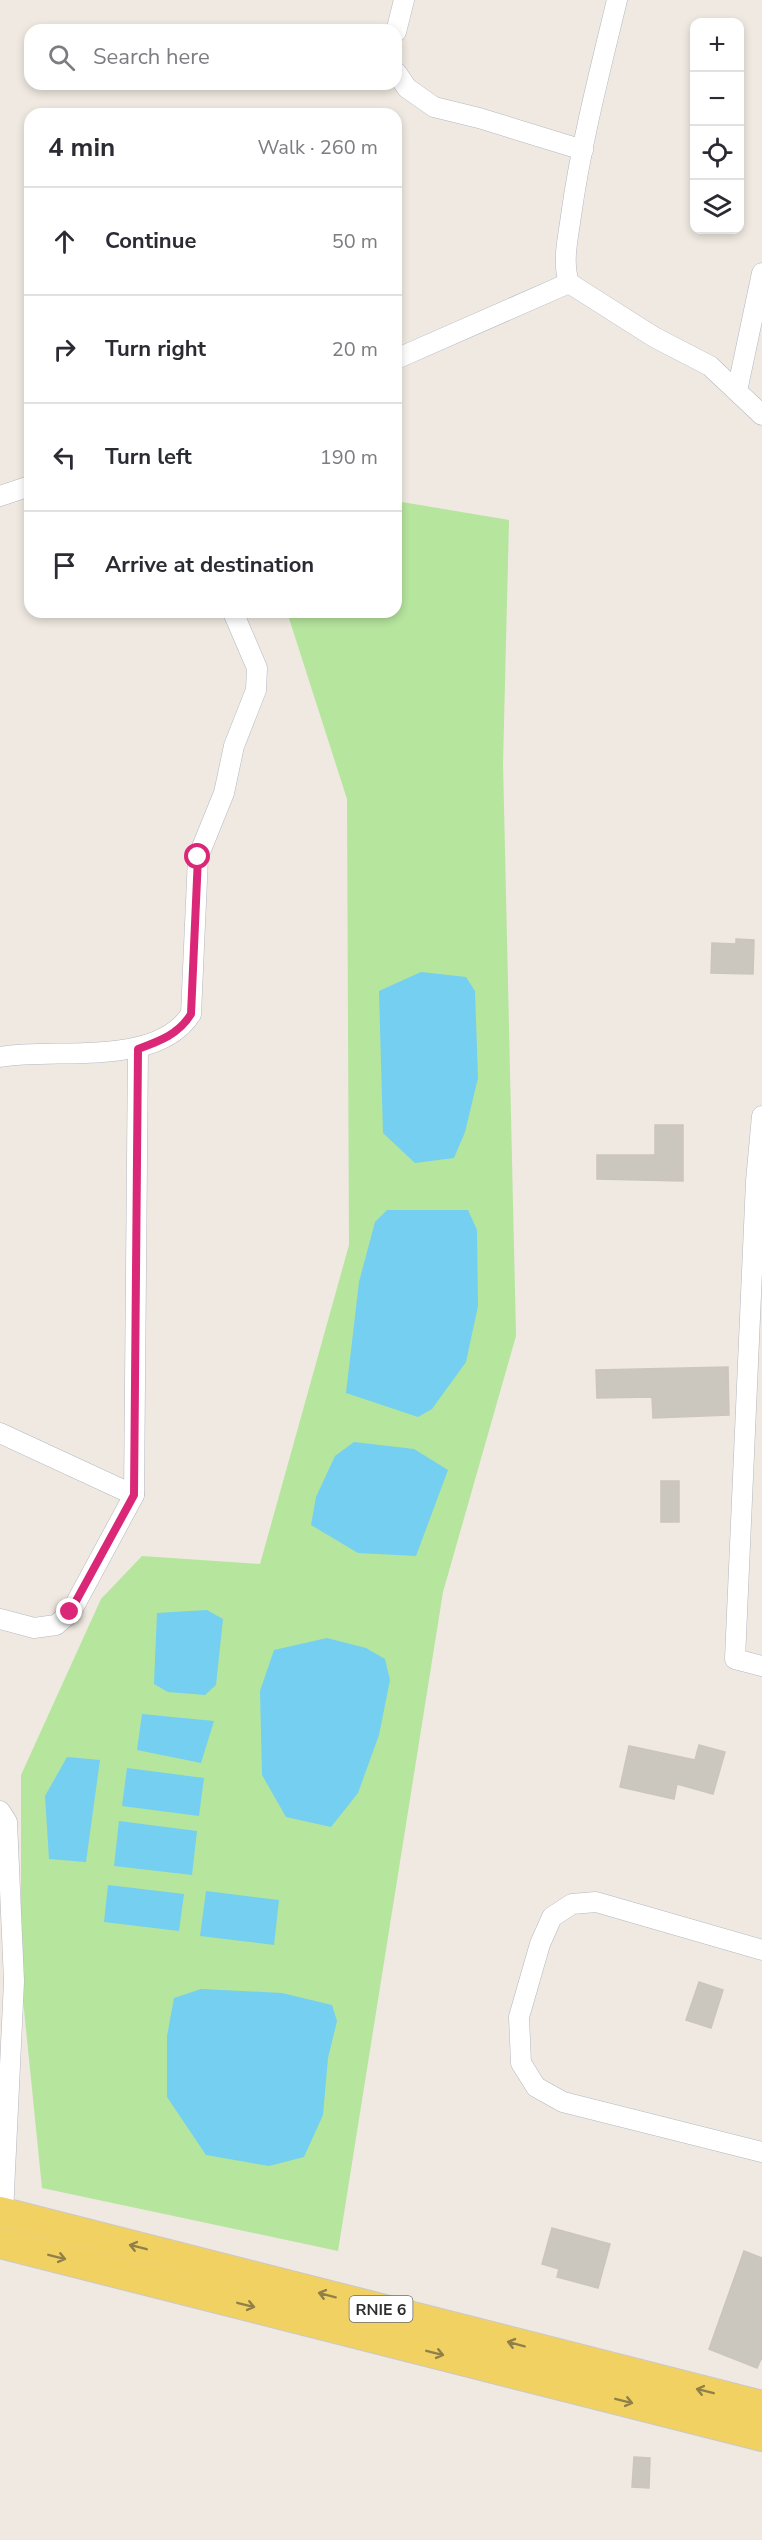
<!DOCTYPE html>
<meta charset="utf-8">
<style>
body{margin:0;font-family:"Nunito Sans",sans-serif;background:#f2f2f3;color:#2b2b33}
.controls{position:absolute;right:18px;top:18px;display:grid;overflow:hidden;border-radius:12px;box-shadow:0 3px 9px #0003}
.controls button{width:54px;height:54px;display:grid;place-items:center;padding:0;border:0;border-bottom:2px solid #e1e1e2;background:#fff;color:#2b2b33;font:30px sans-serif}
.stop{position:absolute;width:18px;height:18px;margin:-14px;border:4px solid #db2777;border-radius:50%;background:#fff}
.stop.end{background:#db2777;border-color:#fff;box-shadow:0 2px 6px #0008}
.list{margin:0;padding:0;list-style:none}
h2{display:flex;justify-content:space-between;align-items:center;height:78px;margin:0;padding:0 24px;font-size:26px}
h2 small{font-size:20px;font-weight:400;color:#7c7c81}
.list li{display:grid;grid-template-columns:39px 1fr auto;gap:18px;align-items:center;box-sizing:border-box;height:108px;padding:0 24px;border-top:2px solid #e1e1e2}
.list b{display:block;font-size:22px;white-space:nowrap}
.list em{font-size:20px;font-style:normal;color:#7c7c81}
.icon{flex:none;width:33px;height:33px;fill:none;stroke:currentColor;stroke-width:2;stroke-linecap:round;stroke-linejoin:round}
.map{position:relative;flex:none;width:762px;height:2540px;overflow:hidden}
.search{position:absolute;background:#fff;box-shadow:0 3px 9px #0003;left:24px;top:24px;width:378px;height:66px;display:flex;align-items:center;gap:15px;box-sizing:border-box;padding:0 21px;border-radius:18px;color:#7c7c81;font-size:22px}
.panel{position:absolute;background:#fff;box-shadow:0 3px 9px #0003;left:24px;top:108px;width:378px;height:510px;border-radius:18px}
.map>svg:first-child{display:block}
.green{fill:#b6e59e}
.water{fill:#75cff0}
.building{fill:#cbc7bf;stroke:#cbc5ba;stroke-width:1.5}
.lines{fill:none;stroke-linecap:round;stroke-linejoin:round}
.minor-casing{stroke:#b4b7c1;stroke-width:21}
.primary-casing{stroke:#c9c9c9;stroke-width:32}
.minor{stroke:#fff;stroke-width:20}
.primary{stroke:#f2d163;stroke-width:30}
.oneway{stroke:#908048}
.route{stroke:#db2777;stroke-width:8}
.labels{text-anchor:middle;stroke-width:6;stroke-linejoin:round;paint-order:stroke}
.shield{fill:#fff;stroke:#6d6d6d;stroke-width:1.5}
.shield-label{font-size:16px;font-weight:bold;fill:#2e2e2e}
</style>
<div class="map">
<svg width="762" height="2540" viewBox="0 0 762 2540">
<rect width="100%" height="100%" fill="#efe9e1"/>
<!-- green -->
<polygon class="green" points="396,501 509,520 503,763 516,1336 443,1592 338,2251 42,2188 21,1980 21,1775 101,1599 142,1556 260,1564 349,1245 347,799 287,612 396,612"/>
<!-- water -->
<g class="water">
<polygon points="421,972 466,977 475,991 478,1078 465,1132 454,1158 415,1163 383,1133 379,991"/>
<polygon points="387,1210 468,1210 477,1230 478,1306 466,1362 432,1409 418,1417 346,1393 359,1282 375,1222"/>
<polygon points="354,1442 414,1449 448,1470 416,1556 358,1553 311,1525 316,1497 335,1456"/>
<polygon points="207,1610 223,1619 216,1685 205,1695 168,1692 154,1684 157,1613"/>
<polygon points="327,1638 366,1648 385,1659 390,1680 379,1735 358,1793 331,1827 286,1817 262,1775 260,1691 274,1650"/>
<polygon points="142,1714 214,1721 201,1763 137,1750"/>
<polygon points="67,1757 100,1760 86,1862 49,1859 45,1796"/>
<polygon points="127,1768 204,1778 199,1816 122,1806"/>
<polygon points="119,1821 197,1831 192,1875 114,1866"/>
<polygon points="108,1885 184,1894 179,1931 104,1922"/>
<polygon points="206,1891 279,1900 274,1945 200,1936"/>
<polygon points="201,1989 282,1993 332,2005 337,2021 328,2058 323,2115 304,2157 269,2166 206,2155 167,2097 167,2036 174,1998"/>
</g>
<!-- building -->
<g class="building">
<polygon points="736,939 754,940 753,974 711,973 712,943 736,944"/>
<polygon points="655,1125 683,1125 683,1181 597,1179 597,1155 655,1155"/>
<polygon points="728,1367 729,1415 653,1418 652,1397 597,1398 596,1370"/>
<rect x="661" y="1481" width="18" height="41"/>
<polygon points="699,1745 725,1752 713,1794 677,1784 674,1799 620,1787 629,1746 695,1760"/>
<polygon points="699,1982 723,1990 711,2028 686,2020"/>
<polygon points="552,2228 610,2244 598,2288 557,2277 559,2269 542,2264"/>
<polygon points="744,2251 762,2258 762,2357 757,2368 709,2349"/>
<polygon points="634,2457 650,2458 649,2488 632,2487"/>
</g>
<g class="lines">
<!-- minor casing -->
<g class="minor-casing">
<g id="minor">
<path d="M617 0C600 71 581 143 571 216 568 239 562 261 569 283L654 337 710 366 762 415"/>
<polyline points="396,32 404,0"/>
<polyline points="396,72 407,88 434,107 479,118 583,150"/>
<polyline points="396,359 569,283"/>
<polyline points="737,391 762,273"/>
<polyline points="0,496 30,486"/>
<path d="M0 1057C57 1047 156 1068 191 1014L198 857 224 793 234 746 256 690 257 668 233 612"/>
<polyline points="762,1116 756,1181 735,1659 762,1666"/>
<polyline points="0,1433 134,1495"/>
<polyline points="0,1619 34,1628 56,1625 71,1612 134,1495 138,1049"/>
<polyline points="0,1811 7,1822 14,1981 3,2213"/>
<polyline points="762,1950 596,1902 572,1904 552,1917 540,1944 519,2017 521,2063 536,2087 563,2102 762,2152"/>
</g>
</g>
<!-- primary casing -->
<g class="primary-casing">
<g id="primary">
<polyline points="0,2212 762,2406"/>
<polyline points="0,2243 762,2436"/>
</g>
</g>
<!-- minor -->
<use href="#minor" class="minor"/>
<!-- primary -->
<use href="#primary" class="primary"/>
</g>
<!-- one-way arrows -->
<defs><path id="oneway-shaft" d="M-6 0H5M1.5-3L5.5 0L1.5 3" fill="none" stroke-width="1.6" stroke-linecap="round" stroke-linejoin="round" transform="scale(1.5)"/></defs>
<g class="oneway">
<use href="#oneway-shaft" transform="translate(138 2247) rotate(-166)"/>
<use href="#oneway-shaft" transform="translate(57 2257) rotate(14)"/>
<use href="#oneway-shaft" transform="translate(327 2295) rotate(-165)"/>
<use href="#oneway-shaft" transform="translate(246 2305) rotate(14)"/>
<use href="#oneway-shaft" transform="translate(516 2344) rotate(-165)"/>
<use href="#oneway-shaft" transform="translate(435 2353) rotate(14)"/>
<use href="#oneway-shaft" transform="translate(705 2391) rotate(-166)"/>
<use href="#oneway-shaft" transform="translate(624 2401) rotate(14)"/>
</g>
<g class="lines">
<!-- route -->
<path class="route" d="M70 1612 134 1495 138 1049C160 1041 179 1034 191 1014L198 857"/>
</g>
<g class="labels">
<!-- shield labels -->
<rect class="shield" x="349.5" y="2296" width="63" height="26" rx="4.5"/>
<g class="shield-label">
<text x="381" y="2315">RNIE 6</text>
</g>
</g>
</svg>
<div class="controls">
<button>+</button>
<button>−</button>
<button><svg class="icon" aria-label="locate" viewBox="0 0 24 24"><circle cx="12" cy="12" r="6"/><path d="M12 2v4M12 18v4M2 12h4M18 12h4"/></svg></button>
<button><svg class="icon" aria-label="layers" viewBox="0 0 24 24"><path d="M12 4l9 5-9 5-9-5zM3 14l9 5 9-5"/></svg></button>
</div>
<div class="stop" style="left:198px;top:857px"></div>
<div class="stop end" style="left:70px;top:1612px"></div>
<div class="search"><svg class="icon" aria-label="search" viewBox="0 0 24 24"><circle cx="10" cy="10" r="6"/><path d="M15 15l6 6"/></svg>Search here</div>
<section class="panel">
<h2>4 min<small>Walk · 260 m</small></h2>
<ul class="list">
<li><svg class="icon" aria-label="ahead" viewBox="0 0 24 24"><path d="M12 20V5M6 11l6-6 6 6"/></svg><div><b>Continue</b></div><em>50 m</em></li>
<li><svg class="icon" aria-label="right" viewBox="0 0 24 24"><path d="M7 20v-9h11M14 6l5 5-5 5"/></svg><div><b>Turn right</b></div><em>20 m</em></li>
<li><svg class="icon" aria-label="left" viewBox="0 0 24 24"><path d="M17 20v-9H6M10 6l-5 5 5 5"/></svg><div><b>Turn left</b></div><em>190 m</em></li>
<li><svg class="icon" aria-label="arrive" viewBox="0 0 24 24"><path d="M6 21V4h12l-3 4 3 4H6"/></svg><div><b>Arrive at destination</b></div></li>
</ul>
</section>
</div>
